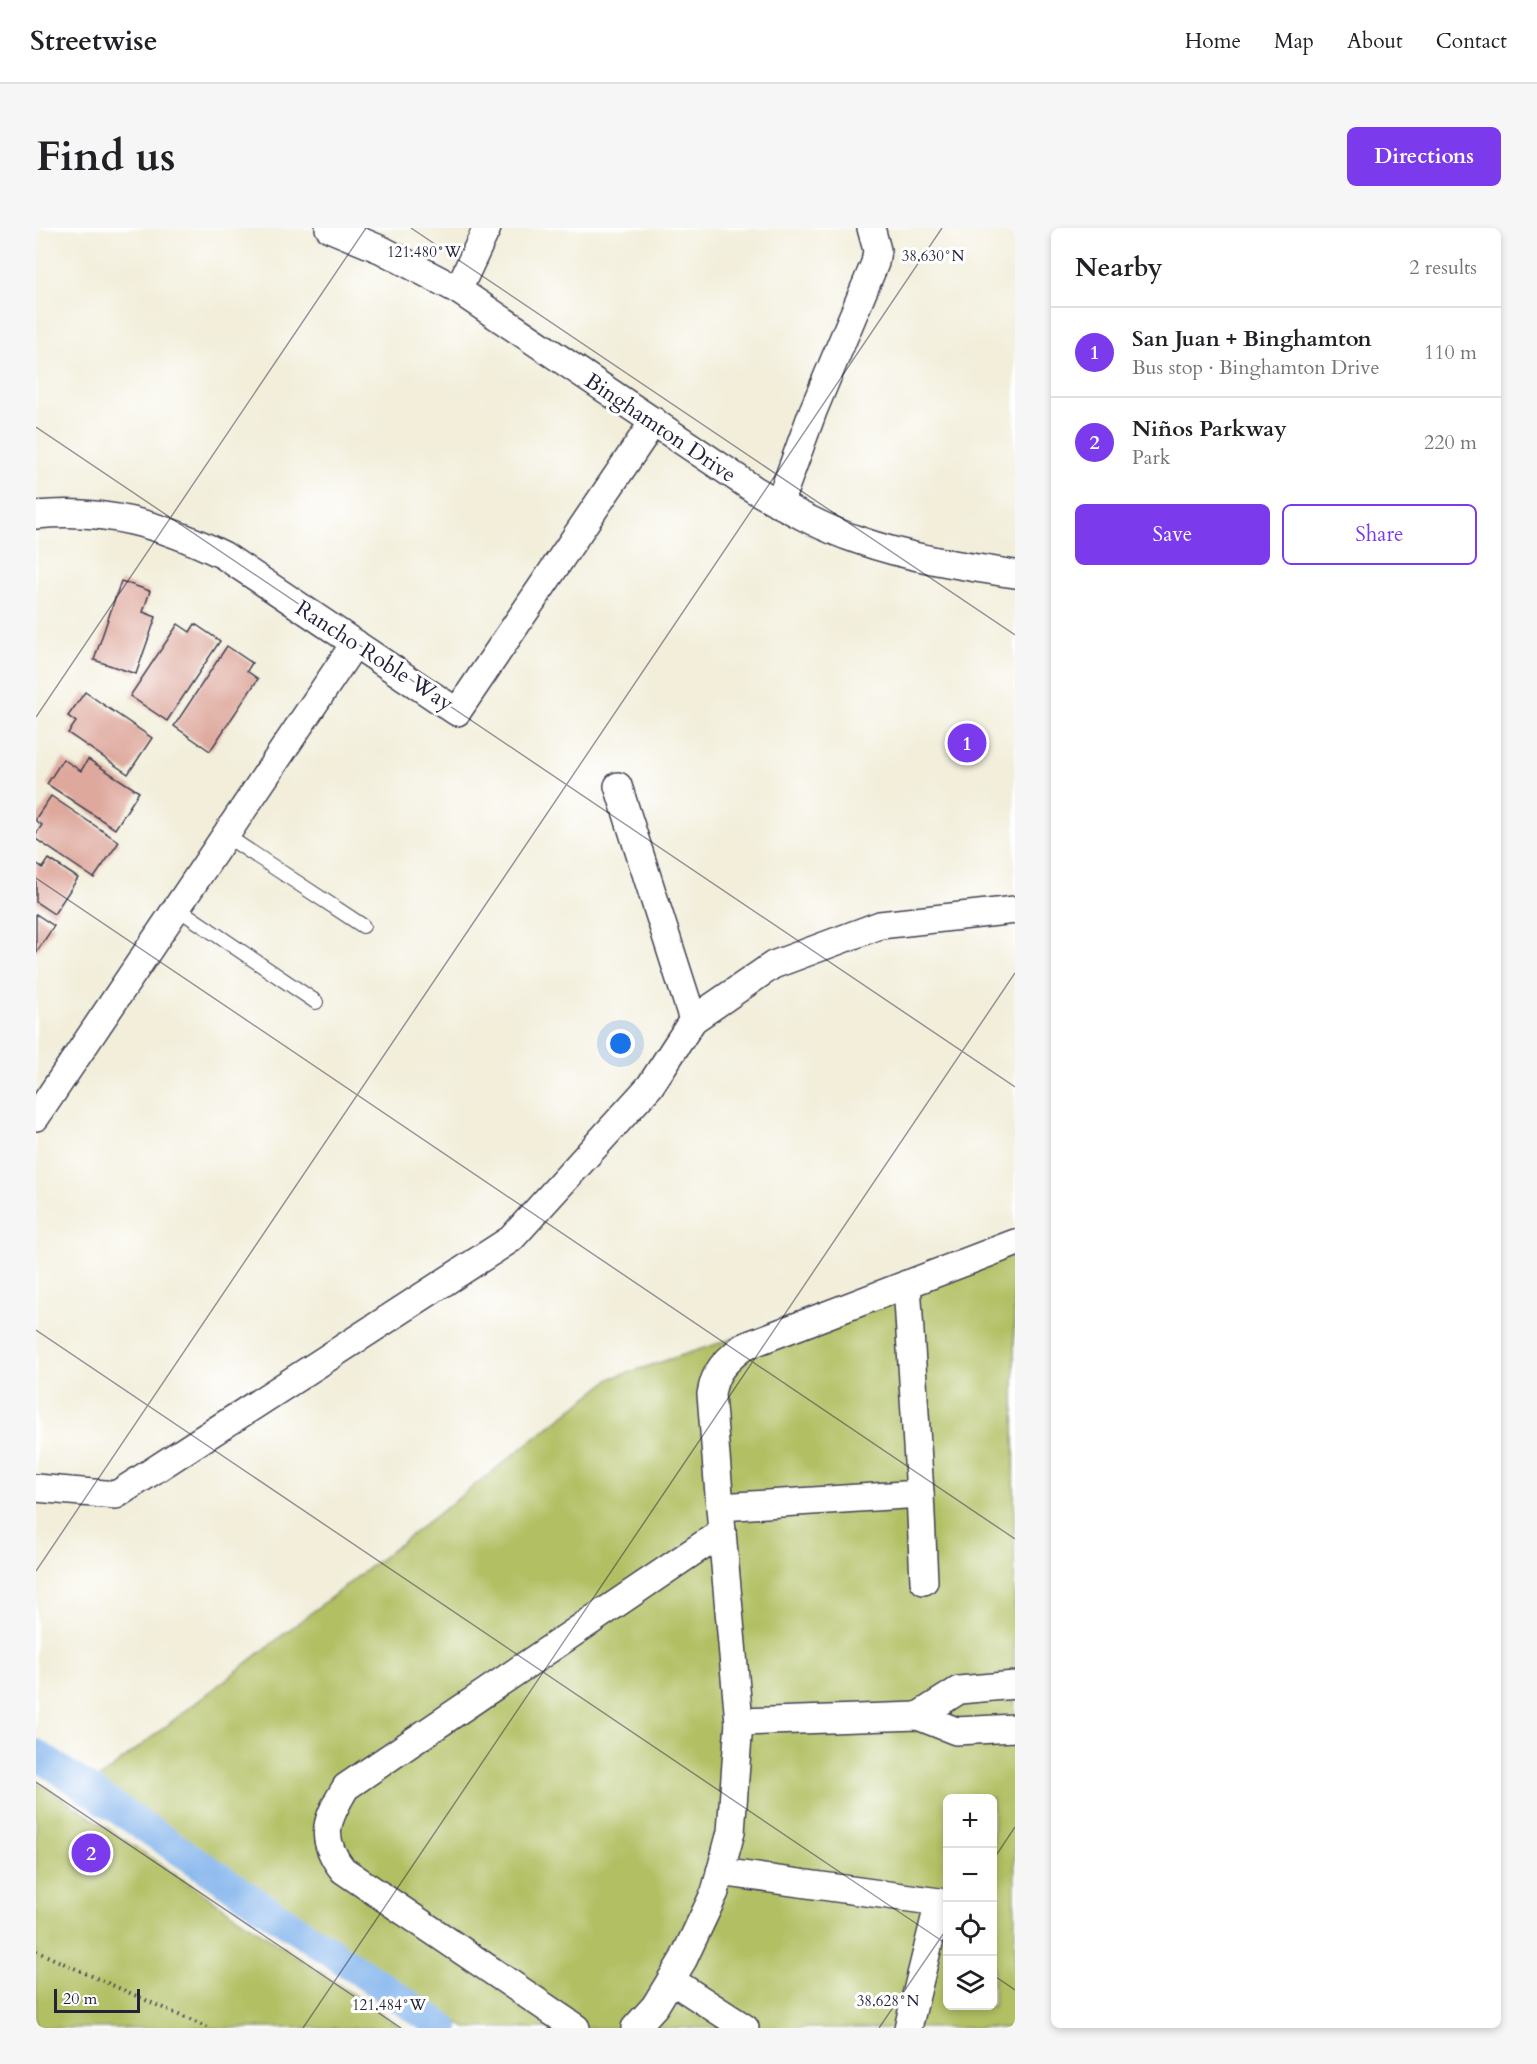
<!DOCTYPE html>
<meta charset="utf-8">
<style>
body{margin:0;font-family:Cardo,serif;background:#f6f6f6;color:#202124}
.controls{position:absolute;right:18px;bottom:18px;display:grid;overflow:hidden;border-radius:9px;box-shadow:0 3px 9px #0003}
.controls button{width:54px;height:54px;display:grid;place-items:center;padding:0;border:0;border-bottom:2px solid #e0e0e0;background:#fff;color:#202124;font:30px sans-serif}
.scale{position:absolute;left:18px;bottom:15px;width:86px;box-sizing:border-box;padding-left:6px;border:3px solid #22223b;border-top:0;font-size:16px;line-height:21px;white-space:nowrap;color:#22223b;-webkit-text-stroke:4px #fff;paint-order:stroke}
.you{position:absolute;left:585px;top:816px;width:21px;height:21px;margin:-15px;border:4px solid #fff;border-radius:50%;background:#1a73e8;box-shadow:0 0 0 9px #1a73e833}
.badge{display:grid;place-items:center;width:39px;height:39px;border-radius:50%;background:#7c3aed;color:#fff;font-size:20px;font-weight:700}
.pin{position:absolute;translate:-50% -50%;border:3px solid #fff;box-shadow:0 2px 6px #0006}
.list{margin:0;padding:0;list-style:none}
h2{display:flex;justify-content:space-between;align-items:center;height:78px;margin:0;padding:0 24px;font-size:26px}
h2 small{font-size:20px;font-weight:400;color:#757577}
.list li{display:grid;grid-template-columns:39px 1fr auto;gap:18px;align-items:center;box-sizing:border-box;height:90px;padding:0 24px;border-top:2px solid #e0e0e0}
.list b{display:block;font-size:22px;white-space:nowrap}
.list p{margin:0;font-size:20px;white-space:nowrap;color:#757577}
.list em{font-size:20px;font-style:normal;color:#757577}
.actions{display:flex;gap:12px;padding:18px 24px}
.actions a{flex:1;padding:14px 0;border:2px solid #7c3aed;border-radius:9px;text-align:center;font-size:21px;color:#7c3aed}
.actions .main{background:#7c3aed;color:#fff}
.icon{flex:none;width:33px;height:33px;fill:none;stroke:currentColor;stroke-width:2;stroke-linecap:round;stroke-linejoin:round}
.map{position:relative;flex:none;width:979px;height:1800px;overflow:hidden;border-radius:9px}
header{display:flex;align-items:center;gap:36px;box-sizing:border-box;height:84px;padding:0 30px;background:#fff;border-bottom:2px solid #e0e0e0}
header strong{font-size:28px}
nav{display:flex;gap:33px;margin-inline-start:auto;font-size:21px}
.intro{display:flex;align-items:center;justify-content:space-between;box-sizing:border-box;height:144px;padding:0 36px}
h1{margin:0;font-size:42px}
.button{padding:15px 27px;border-radius:9px;background:#7c3aed;color:#fff;font-size:21px;font-weight:700}
main{display:flex;gap:36px;padding:0 36px}
aside{flex:1;background:#fff;border-radius:9px;box-shadow:0 3px 9px #0003}
.map>svg:first-child{display:block}
.green{fill:#b2c063;stroke:#6a714f;stroke-width:1.5;fill-rule:evenodd}
.lines{fill:none;stroke-linecap:round;stroke-linejoin:round}
.canal{stroke:#80b2ec;stroke-width:30}
.building{fill:#dea89c}
.lane-casing{stroke:#414153;stroke-width:16}
.street-casing{stroke:#414153;stroke-width:30}
.path{stroke:#414153;stroke-width:4;stroke-dasharray:1.5 4.5;stroke-linecap:butt}
.lane{stroke:#fff;stroke-width:14}
.street{stroke:#fff;stroke-width:27}
.ticks{fill:none;stroke:#22223b;stroke-width:1.5;stroke-opacity:0.45}
.labels{text-anchor:middle;stroke-width:6;stroke-linejoin:round;paint-order:stroke}
.street-label{font-size:22px;fill:#22223b;stroke:#fff}
.ticks-label{font-size:15px;text-anchor:middle;fill:#22223b;stroke:#fff;stroke-width:6;stroke-linejoin:round;paint-order:stroke}
</style>
<header>
<strong>Streetwise</strong>
<nav><a>Home</a><a>Map</a><a>About</a><a>Contact</a></nav>
</header>
<div class="intro"><h1>Find us</h1><a class="button">Directions</a></div>
<main>
<div class="map">
<svg width="979" height="1800" viewBox="0 0 979 1800">
<rect width="100%" height="100%" fill="#fff"/>
<filter id="ink" filterUnits="userSpaceOnUse"><feTurbulence type="fractalNoise" baseFrequency=".0167" numOctaves="2"/><feDisplacementMap in="SourceGraphic" scale="12" xChannelSelector="R" yChannelSelector="G"/><feConvolveMatrix kernelMatrix="1 2 1 2 8 2 1 2 1" color-interpolation-filters="sRGB"/></filter>
<filter id="wash" filterUnits="userSpaceOnUse"><feTurbulence type="fractalNoise" baseFrequency=".008" numOctaves="4" result="noise"/><feDisplacementMap in="SourceGraphic" scale="24" xChannelSelector="R" yChannelSelector="G"/><feGaussianBlur stdDeviation="1.35" result="paint"/><feColorMatrix in="noise" values="0 0 0 0 0 0 0 0 0 0 0 0 0 0 0 0 0 1.4 0 .05"/><feComposite in="paint" operator="in"/></filter>
<g filter="url(#wash)">
<rect width="100%" height="100%" fill="#f2eeda"/>
<!-- green -->
<g class="green">
<path d="M978 1019 979 1800H430L56 1556 576 1150ZM912 1570H957V1778H912Z"/>
<polygon points="0,1552 366,1800 0,1800"/>
</g>
<g class="lines">
<!-- canal -->
<polyline class="canal" points="0,1526 408,1800"/>
</g>
<g id="blocks">
<!-- building -->
<g class="building">
<polygon points="85,353 114,363 107,384 120,389 100,446 58,432"/>
<polygon points="142,396 154,404 159,396 184,413 131,493 94,468"/>
<polygon points="191,418 216,435 211,443 222,451 174,523 138,498"/>
<polygon points="49,464 116,510 92,546 32,505 40,494 32,488"/>
<polygon points="27,531 45,543 52,531 103,564 79,601 11,556"/>
<polygon points="15,568 83,614 58,650 0,611 0,606 6,597 0,593 0,590"/>
<polygon points="13,631 42,650 18,686 0,674 0,635 7,640"/>
<polygon points="0,686 18,698 0,725"/>
</g>
</g>
</g>
<g filter="url(#ink)">
<use href="#blocks" fill-opacity="0" stroke="#414153" stroke-width="1.5"/>
<g class="lines">
<!-- lane casing -->
<g class="lane-casing">
<g id="lane">
<polyline points="189,607 327,698"/>
<polyline points="141,680 280,774"/>
</g>
</g>
<!-- street casing -->
<g class="street-casing">
<g id="street">
<path d="M293 0 346 22 422 62 719 262C752 281 786 300 822 312 873 330 926 338 979 346"/>
<polyline points="422,62 451,0"/>
<polyline points="743,276 777,183 839,35 841,22 835,0"/>
<path d="M0 287C69 280 126 297 187 327L421 484 618 193"/>
<polyline points="582,558 657,792"/>
<polyline points="0,889 319,415"/>
<polyline points="0,1260 80,1267 475,1011 614,858 657,792 737,737 844,697 979,682"/>
<polyline points="884,1266 888,1353"/>
<polyline points="684,1279 884,1266 871,1056"/>
<path d="M686 1304 675 1166C679 1142 689 1134 707 1119L979 1015"/>
<polyline points="882,1488 923,1462 979,1457"/>
<polyline points="703,1494 882,1488 920,1503 979,1500"/>
<polyline points="684,1644 903,1674 872,1800"/>
<polyline points="635,1752 709,1800"/>
<path d="M540 1800 307 1642C282 1610 290 1592 310 1559L686 1304 703 1494 695 1604 679 1664 647 1732 619 1778 599 1800"/>
</g>
</g>
<!-- path -->
<polyline class="path" points="0,1723 172,1800"/>
<!-- lane -->
<use href="#lane" class="lane"/>
<!-- street -->
<use href="#street" class="street"/>
</g>
</g>
<!-- ticks -->
<path class="ticks" d="M375 0 979 407M0 199 979 859M0 489 330 0M0 650 979 1311M0 1102 912 1717M0 1343 906 0M0 1554 365 1800M957 1632 979 1599M957 1747 979 1762M267 1800 979 745M843 1800 912 1699"/>
<g class="labels">
<!-- street labels -->
<g class="street-label">
<text transform="translate(625 199) rotate(34)" y="8">Binghamton Drive</text>
<text transform="translate(339 427) rotate(33)" y="8">Rancho Roble Way</text>
</g>
</g>
<g class="ticks-label">
<text x="388" y="29">121.480°W</text>
<text x="897" y="33">38.630°N</text>
<text x="852" y="1778">38.628°N</text>
<text x="353" y="1782">121.484°W</text>
</g>
</svg>
<div class="controls">
<button>+</button>
<button>−</button>
<button><svg class="icon" aria-label="locate" viewBox="0 0 24 24"><circle cx="12" cy="12" r="6"/><path d="M12 2v4M12 18v4M2 12h4M18 12h4"/></svg></button>
<button><svg class="icon" aria-label="layers" viewBox="0 0 24 24"><path d="M12 4l9 5-9 5-9-5zM3 14l9 5 9-5"/></svg></button>
</div>
<div class="scale">20 m</div>
<div class="you"></div>
<div class="pin badge" style="left:931px;top:515px">1</div>
<div class="pin badge" style="left:55px;top:1625px">2</div>
</div>
<aside>
<h2>Nearby<small>2 results</small></h2>
<ul class="list">
<li><span class="badge">1</span><div><b>San Juan + Binghamton</b><p>Bus stop · Binghamton Drive</p></div><em>110 m</em></li>
<li><span class="badge">2</span><div><b>Niños Parkway</b><p>Park</p></div><em>220 m</em></li>
</ul>
<div class="actions"><a class="main">Save</a><a>Share</a></div>
</aside>
</main>
